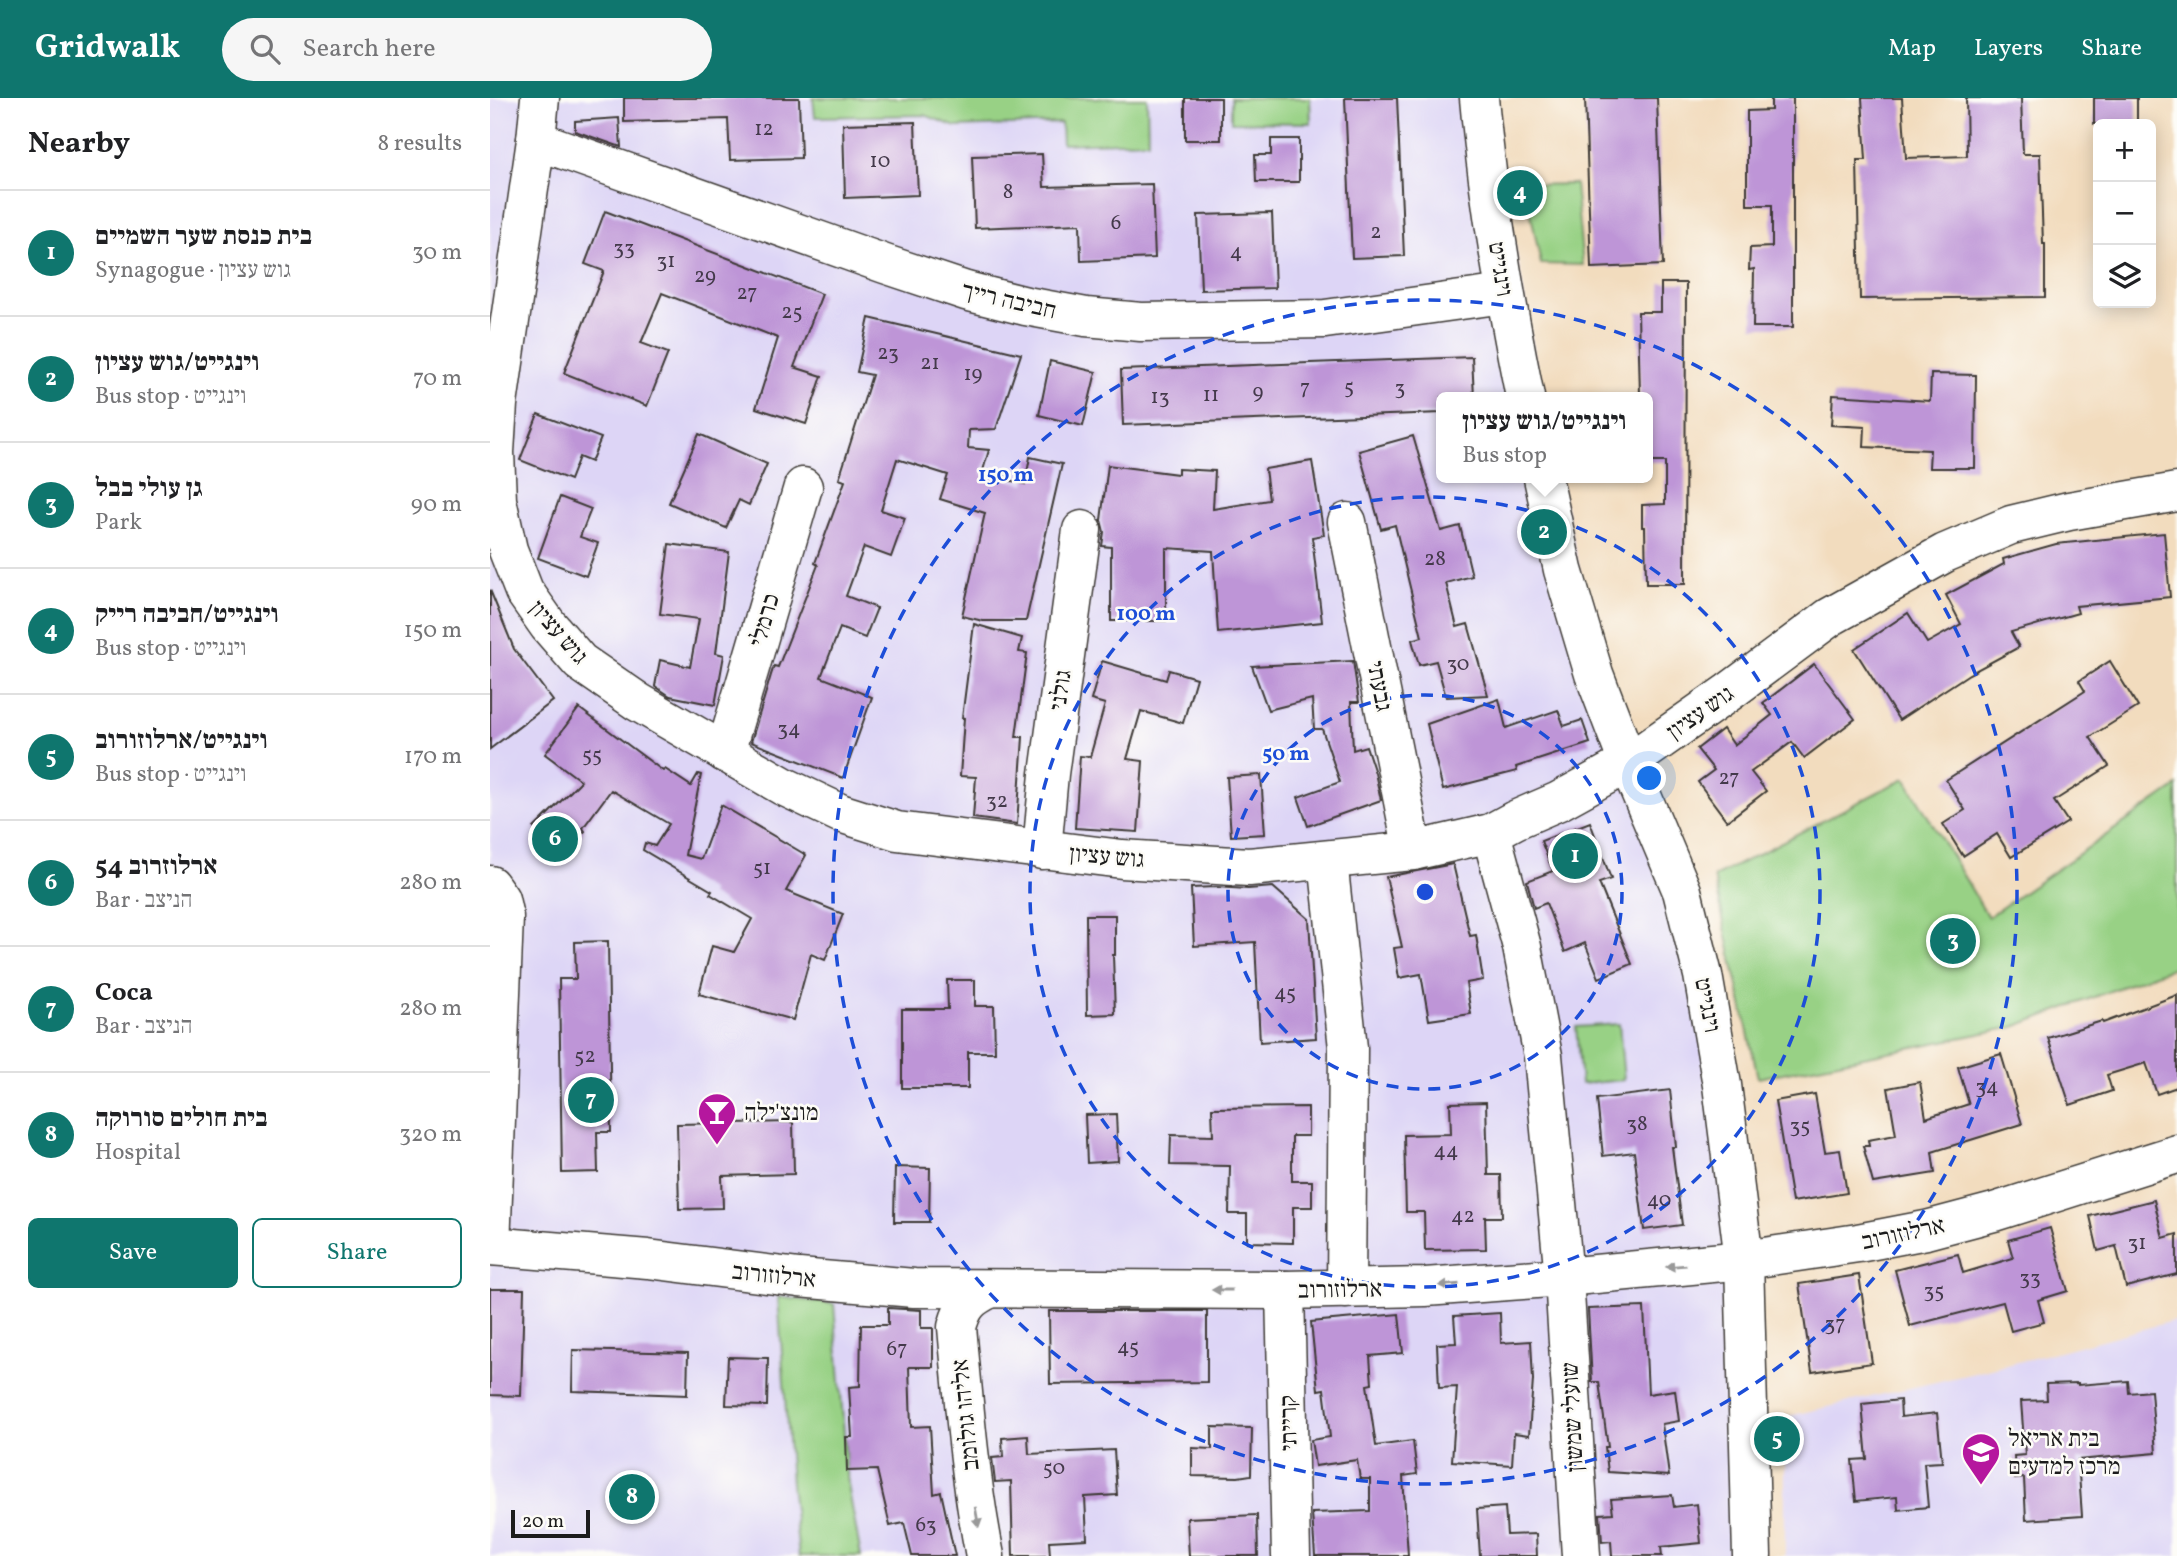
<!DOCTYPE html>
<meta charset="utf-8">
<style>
body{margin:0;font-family:Vollkorn,"Frank Ruhl Libre",serif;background:#f6f6f6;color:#202124}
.controls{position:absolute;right:21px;top:21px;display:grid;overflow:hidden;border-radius:10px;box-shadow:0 4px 18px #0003}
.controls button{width:63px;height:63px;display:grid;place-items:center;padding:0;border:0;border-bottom:2px solid #e0e0e0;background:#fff;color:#202124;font:35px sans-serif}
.scale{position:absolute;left:21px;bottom:18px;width:79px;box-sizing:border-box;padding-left:7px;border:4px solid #1c1c1c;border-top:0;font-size:19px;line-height:24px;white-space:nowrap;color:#1c1c1c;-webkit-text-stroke:5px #fdfcf7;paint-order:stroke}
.you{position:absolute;left:1160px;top:681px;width:24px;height:24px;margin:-18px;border:5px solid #fff;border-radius:50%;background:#1a73e8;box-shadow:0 0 0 10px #1a73e833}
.badge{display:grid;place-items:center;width:46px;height:46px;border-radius:50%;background:#0f766e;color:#fff;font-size:23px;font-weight:700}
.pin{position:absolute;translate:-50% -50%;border:4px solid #fff;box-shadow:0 2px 7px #0006}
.popup{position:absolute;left:946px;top:294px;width:217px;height:91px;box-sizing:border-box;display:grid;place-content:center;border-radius:10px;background:#fff;filter:drop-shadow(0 2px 5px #0005);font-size:23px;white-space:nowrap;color:#757577}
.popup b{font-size:26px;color:#202124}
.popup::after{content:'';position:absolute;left:50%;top:100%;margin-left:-14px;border:14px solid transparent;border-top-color:#fff}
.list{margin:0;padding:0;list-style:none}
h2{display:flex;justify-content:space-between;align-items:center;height:91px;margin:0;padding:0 28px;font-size:30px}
h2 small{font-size:23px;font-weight:400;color:#757577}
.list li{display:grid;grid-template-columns:46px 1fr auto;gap:21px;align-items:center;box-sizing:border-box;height:126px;padding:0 28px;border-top:2px solid #e0e0e0}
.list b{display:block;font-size:26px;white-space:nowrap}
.list p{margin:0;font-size:23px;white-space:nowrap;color:#757577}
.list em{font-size:23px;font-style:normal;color:#757577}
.actions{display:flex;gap:14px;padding:21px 28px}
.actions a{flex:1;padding:16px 0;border:2px solid #0f766e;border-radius:10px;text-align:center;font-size:24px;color:#0f766e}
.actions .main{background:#0f766e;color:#fff}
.icon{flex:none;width:38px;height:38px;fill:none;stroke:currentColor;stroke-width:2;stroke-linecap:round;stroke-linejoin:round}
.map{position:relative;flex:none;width:1687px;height:1458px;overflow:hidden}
header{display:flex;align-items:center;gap:42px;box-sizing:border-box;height:98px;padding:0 35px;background:#0f766e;color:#fff}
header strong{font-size:33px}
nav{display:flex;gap:38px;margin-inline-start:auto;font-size:24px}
.search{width:490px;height:63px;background:#f6f6f6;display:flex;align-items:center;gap:18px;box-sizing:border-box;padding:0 24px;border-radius:38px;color:#757577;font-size:26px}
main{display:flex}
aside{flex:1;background:#fff}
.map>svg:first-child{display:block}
.built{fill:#ddd5f6}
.green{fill:#98d185;stroke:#5a7650;stroke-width:2}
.building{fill:#be95d7}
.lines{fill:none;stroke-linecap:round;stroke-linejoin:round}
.minor-casing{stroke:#3c3934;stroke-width:41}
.minor{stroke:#fff;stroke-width:38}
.oneway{fill:#999}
.ring{fill:none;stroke:#1d4ed8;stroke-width:3.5;stroke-dasharray:12 9}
.labels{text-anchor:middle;stroke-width:5;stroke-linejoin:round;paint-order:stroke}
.number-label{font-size:21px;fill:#443a4b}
.street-label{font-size:24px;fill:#1c1c1c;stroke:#fdfcf7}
.poi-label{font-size:24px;fill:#1c1c1c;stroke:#fdfcf7;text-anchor:start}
.centre{fill:#1d4ed8;stroke:#fdfcf7;stroke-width:3.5}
.ring-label{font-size:21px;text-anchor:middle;font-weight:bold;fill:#1d4ed8;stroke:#fdfcf7;stroke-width:5;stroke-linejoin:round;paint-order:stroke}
</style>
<header>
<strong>Gridwalk</strong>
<div class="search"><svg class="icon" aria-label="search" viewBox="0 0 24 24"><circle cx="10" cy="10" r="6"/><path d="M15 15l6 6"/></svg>Search here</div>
<nav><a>Map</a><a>Layers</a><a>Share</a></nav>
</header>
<main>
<aside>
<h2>Nearby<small>8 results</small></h2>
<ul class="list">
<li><span class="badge">1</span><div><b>בית כנסת שער השמיים</b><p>Synagogue · גוש עציון</p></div><em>30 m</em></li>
<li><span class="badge">2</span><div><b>וינגייט/גוש עציון</b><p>Bus stop · וינגייט</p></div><em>70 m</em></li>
<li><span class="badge">3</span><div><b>גן עולי בבל</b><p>Park</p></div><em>90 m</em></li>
<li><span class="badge">4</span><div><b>וינגייט/חביבה רייק</b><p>Bus stop · וינגייט</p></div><em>150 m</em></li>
<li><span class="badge">5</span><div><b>וינגייט/ארלוזורוב</b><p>Bus stop · וינגייט</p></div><em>170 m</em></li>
<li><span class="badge">6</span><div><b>ארלוזרוב 54</b><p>Bar · הניצב</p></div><em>280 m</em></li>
<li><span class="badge">7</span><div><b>Coca</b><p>Bar · הניצב</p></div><em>280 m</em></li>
<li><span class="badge">8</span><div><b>בית חולים סורוקה</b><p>Hospital</p></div><em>320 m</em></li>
</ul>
<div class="actions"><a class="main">Save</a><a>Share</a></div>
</aside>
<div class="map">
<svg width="1687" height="1458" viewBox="0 0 1687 1458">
<rect width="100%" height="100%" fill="#fdfcf7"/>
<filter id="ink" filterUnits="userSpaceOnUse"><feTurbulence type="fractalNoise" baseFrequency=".0143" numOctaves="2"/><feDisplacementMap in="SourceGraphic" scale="14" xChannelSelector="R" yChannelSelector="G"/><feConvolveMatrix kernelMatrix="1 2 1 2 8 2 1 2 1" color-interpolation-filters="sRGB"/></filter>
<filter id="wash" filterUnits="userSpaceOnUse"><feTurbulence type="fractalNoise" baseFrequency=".00686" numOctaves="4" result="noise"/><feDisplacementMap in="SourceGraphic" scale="28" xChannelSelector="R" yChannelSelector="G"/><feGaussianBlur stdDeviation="1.57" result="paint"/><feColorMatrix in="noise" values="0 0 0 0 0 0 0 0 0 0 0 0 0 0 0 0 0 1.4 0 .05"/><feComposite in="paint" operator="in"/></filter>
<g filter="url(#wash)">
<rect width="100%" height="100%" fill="#f2dcbe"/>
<!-- built -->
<g class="built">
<polygon points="0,0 1005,0 1008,50 1052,299 951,299 951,380 1070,380 1092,482 1119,574 1195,764 1275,1458 0,1458"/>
<polygon points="1687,1222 1687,1458 1295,1458 1295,1319 1502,1271"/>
</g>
<!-- green -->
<g class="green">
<polygon points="323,0 657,0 658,43 572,46 571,25 466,29 435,17 325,19"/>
<polygon points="741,0 820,0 821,25 741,24"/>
<polygon points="1085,86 1093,167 1051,166 1035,87"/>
<polygon points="1415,680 1498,819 1687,688 1687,868 1524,929 1268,980 1224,779"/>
<polygon points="1129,926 1134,982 1091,986 1086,929"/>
<polygon points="288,1199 344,1206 358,1387 371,1458 309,1458 301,1386"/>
</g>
<g id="blocks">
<!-- building -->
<g class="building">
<polygon points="134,0 309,0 311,60 240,62 238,21 134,24"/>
<rect x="695" y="0" width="36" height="42"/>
<polygon points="855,0 907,0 914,158 862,160"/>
<polygon points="1095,0 1167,0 1173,167 1101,170"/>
<polygon points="1281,0 1303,0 1303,229 1263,229 1264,171 1259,172 1260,150 1282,149 1282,107 1257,107 1257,13 1281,12"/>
<polygon points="1372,0 1412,0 1416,60 1477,58 1476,0 1531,0 1533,56 1550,56 1553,146 1555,146 1555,199 1370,201 1367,62 1376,62"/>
<rect x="1604" y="0" width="43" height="26"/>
<polygon points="129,20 131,49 85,33 85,23"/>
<polygon points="425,24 428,97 355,100 353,26"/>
<polygon points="781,41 809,41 809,84 766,84 765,57 781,57"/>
<polygon points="552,56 554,89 662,86 665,160 591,163 590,126 485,130 482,58"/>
<polygon points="115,113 332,196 304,269 332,278 316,326 266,310 288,240 172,195 151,245 178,255 157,308 74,275 114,173 95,166"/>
<polygon points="782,115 785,190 711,192 708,117"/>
<polygon points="1171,185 1196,185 1195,486 1156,486 1155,429 1152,429 1152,407 1175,406 1175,364 1157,364 1157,298 1150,298 1148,214 1171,214"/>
<polygon points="379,220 531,256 506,331 479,332 478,350 499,352 492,376 535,386 540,359 572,366 536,523 493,523 472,518 495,415 450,401 458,377 407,361 391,412 415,420 401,459 374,449 356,498 387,510 375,540 350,530 331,579 382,599 353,680 261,644 281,577 284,568 288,569 328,467 325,465 355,383 349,381 382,277 367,274"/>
<polygon points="982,259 984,299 951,299 951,315 633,327 631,272"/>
<polygon points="560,263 606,274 593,328 549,317"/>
<polygon points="1441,276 1486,277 1485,370 1439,370 1440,352 1374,349 1375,329 1341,327 1343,297 1440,303"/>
<polygon points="48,316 111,340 101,364 89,359 80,382 30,362"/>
<polygon points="209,336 277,366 259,407 249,402 236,430 179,405"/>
<polygon points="923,338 951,433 970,428 982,478 956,485 967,529 978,526 998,597 956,599 946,563 929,567 922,542 932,539 905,427 891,431 869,353"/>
<polygon points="822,363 834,437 822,439 832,524 728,535 723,453 676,450 676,523 621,523 621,449 612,448 614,434 611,422 618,367 688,376 688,371 725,373 723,411 779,402 775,371"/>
<polygon points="70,399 101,411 90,439 108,445 96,478 48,460"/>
<polygon points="1674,435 1680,499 1586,508 1588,515 1521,534 1529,549 1479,576 1409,622 1364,551 1418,515 1437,545 1471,526 1456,497 1514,466 1513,461 1566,446"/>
<polygon points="179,446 239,454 226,555 234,557 225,607 180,598 165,588 170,562 200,569 209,521 170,516"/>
<polygon points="0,492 24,551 63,603 0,651"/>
<polygon points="484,526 532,540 529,554 537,555 526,639 533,639 527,726 483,720 486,679 470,678 474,620 472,620"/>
<polygon points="612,563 676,582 679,572 706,580 693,625 651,613 637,661 653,663 648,734 585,730 590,658 600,659 615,606 601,602"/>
<polygon points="863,563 869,604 861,604 863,652 876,648 885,675 891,702 818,728 808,699 850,684 832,631 824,631 822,601 778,612 762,568"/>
<polygon points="1620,563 1648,609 1600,639 1619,668 1564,703 1578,724 1521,759 1507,736 1473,758 1453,726 1475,712 1456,682 1595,593 1589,583"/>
<polygon points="1324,566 1365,621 1314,660 1302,644 1261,674 1276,693 1237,723 1208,684 1224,672 1207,651 1233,631 1244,647 1282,617 1273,605"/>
<polygon points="1009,601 1016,630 1068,612 1074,628 1092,622 1100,645 1026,669 1027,673 953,692 937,626"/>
<polygon points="89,610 173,673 175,671 201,688 208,676 211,677 195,757 211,761 231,707 316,757 296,793 353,816 335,862 321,856 303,922 209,896 222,848 244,854 262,821 220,796 222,793 153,752 155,745 165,748 179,726 121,692 93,730 95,733 71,757 44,730 91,683 55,656"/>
<polygon points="771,677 775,736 741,738 737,679"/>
<polygon points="1100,724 1121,781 1109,785 1142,866 1109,880 1095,845 1075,854 1056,805 1044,810 1037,783 1063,773 1051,743"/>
<polygon points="963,766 980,838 986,837 993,882 976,885 981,916 939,922 931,876 909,880 904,850 912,849 896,779"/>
<polygon points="725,789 758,791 783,789 819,821 826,940 770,944 765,844 704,848 701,790"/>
<polygon points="596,817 625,817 625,857 623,857 625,916 597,917"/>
<polygon points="118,843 121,1034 107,1034 108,1074 72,1075 69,881 86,881 85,844"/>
<polygon points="457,882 485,882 485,908 504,908 505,954 478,954 478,990 412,990 412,911 458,911"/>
<polygon points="1687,897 1687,989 1667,996 1656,965 1617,977 1622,993 1580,1007 1558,940 1612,923 1613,925"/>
<polygon points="1511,956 1532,1026 1442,1054 1445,1075 1383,1085 1373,1048 1379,1048 1378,1042 1406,1037 1398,990 1430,984 1436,1020 1479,1006 1468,969"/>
<polygon points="1180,992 1186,1049 1182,1049 1192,1127 1154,1132 1144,1054 1113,1058 1107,1001"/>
<polygon points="1325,996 1335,1054 1350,1052 1357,1095 1302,1104 1285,1003"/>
<polygon points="996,1004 998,1077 1011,1077 1012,1119 995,1119 996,1151 935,1152 934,1114 916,1114 914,1037 961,1036 960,1005"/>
<polygon points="818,1009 818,1038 802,1038 802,1083 822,1083 822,1109 803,1109 803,1145 757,1144 757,1116 739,1116 740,1068 680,1067 681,1037 723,1038 722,1010"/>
<polygon points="626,1016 628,1063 597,1065 595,1017"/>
<polygon points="303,1024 304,1076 232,1078 233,1110 189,1111 187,1026"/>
<polygon points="405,1069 440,1070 439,1124 404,1124"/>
<polygon points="1664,1102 1673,1140 1687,1136 1687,1176 1636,1189 1626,1148 1608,1153 1600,1118"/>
<polygon points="1560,1130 1578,1193 1548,1202 1554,1224 1521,1233 1513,1204 1420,1228 1405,1172 1468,1156 1473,1175 1523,1160 1518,1142"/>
<polygon points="1369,1177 1382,1265 1322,1274 1309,1186"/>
<polygon points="0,1191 34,1191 31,1298 0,1297"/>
<polygon points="1154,1209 1158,1296 1185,1292 1189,1323 1172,1326 1179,1378 1118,1374 1115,1349 1118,1349 1109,1284 1102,1284 1098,1211"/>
<polygon points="398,1210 431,1212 431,1230 443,1230 443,1269 419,1269 421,1329 440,1328 444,1396 451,1394 465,1458 422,1458 414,1425 400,1428 387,1372 357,1373 356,1339 362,1339 359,1289 370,1288 371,1227 398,1227"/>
<polygon points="559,1213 717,1213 717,1284 560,1286"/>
<polygon points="1010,1215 1011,1245 1041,1243 1043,1282 1039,1337 1024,1335 1022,1367 962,1363 967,1289 949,1290 947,1246 966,1245 964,1218"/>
<polygon points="909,1216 913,1255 880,1258 882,1286 877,1287 886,1348 923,1343 927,1376 913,1378 918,1458 825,1458 822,1415 880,1413 880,1381 870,1381 867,1362 825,1368 821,1342 840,1339 834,1291 828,1292 821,1224"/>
<polygon points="83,1252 198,1255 197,1297 82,1293"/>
<polygon points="238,1259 278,1260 277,1308 236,1307"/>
<polygon points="1638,1283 1639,1295 1661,1293 1666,1355 1588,1362 1592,1418 1536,1422 1534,1380 1525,1381 1524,1358 1535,1357 1531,1303 1557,1302 1556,1286 1588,1285 1588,1287"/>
<polygon points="1410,1302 1411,1319 1447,1315 1452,1364 1434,1365 1438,1409 1408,1412 1407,1399 1366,1403 1362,1362 1377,1361 1372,1306"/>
<polygon points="722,1329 762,1330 761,1377 748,1379 702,1378 702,1350 722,1351"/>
<polygon points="538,1338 539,1356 624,1352 627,1397 595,1399 597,1441 559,1443 560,1458 523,1458 521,1383 505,1384 502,1360 513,1359 512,1340"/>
<polygon points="1182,1397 1184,1409 1207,1406 1211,1445 1171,1449 1172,1458 1122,1458 1121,1443 1112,1444 1110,1416 1123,1415 1121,1401"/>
<polygon points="1015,1409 1017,1437 1046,1436 1047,1458 990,1458 987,1411"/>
<polygon points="767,1417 768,1458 699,1458 697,1420"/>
</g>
</g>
</g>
<g filter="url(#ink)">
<use href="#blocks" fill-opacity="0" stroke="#3c3934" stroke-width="2"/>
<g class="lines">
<!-- minor casing -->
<g class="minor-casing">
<g id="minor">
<polyline points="50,0 46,42 8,306 5,354 7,402 18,452 34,493 58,527 90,564 148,604 293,688 350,715 407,733 632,761 759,769 923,753 1001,735 1025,722 1069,703 1138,665 1239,594 1340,519 1455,455 1521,427 1579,413 1687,394"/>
<path d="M989 0C998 101 1015 200 1035 299"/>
<polyline points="46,42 395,166 476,193 536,208 596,219 651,224 835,221 1014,196"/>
<polyline points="1053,380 1073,472 1104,576 1138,665 1192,793 1213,877 1232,987 1254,1162 1262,1458"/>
<polyline points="857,424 923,753"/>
<polyline points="235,655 313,389"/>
<polyline points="1001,735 1032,849 1053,958 1074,1179 1091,1458"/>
<polyline points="552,752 559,676 592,432"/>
<polyline points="838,762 858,950 856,1191"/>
<polyline points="0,787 10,801 14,819 1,1148"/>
<polyline points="0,1148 158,1161 309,1180 424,1190 795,1192 935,1189 1074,1179 1254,1162 1368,1145 1436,1132 1504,1114 1687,1056"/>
<polyline points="795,1192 801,1458"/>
<path d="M495 1458C480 1382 474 1306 467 1229 473 1207 479 1201 499 1191"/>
</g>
</g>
<!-- minor -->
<use href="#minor" class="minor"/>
</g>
<!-- one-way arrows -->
<defs><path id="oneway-solid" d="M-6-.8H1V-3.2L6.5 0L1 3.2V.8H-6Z" transform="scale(1.75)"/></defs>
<g class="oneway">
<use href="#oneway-solid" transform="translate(1186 1168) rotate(175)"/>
<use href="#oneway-solid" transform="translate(959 1187) rotate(176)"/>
<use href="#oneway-solid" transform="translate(732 1192) rotate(-180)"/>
<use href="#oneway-solid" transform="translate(487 1419) rotate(80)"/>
</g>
</g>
<!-- distance rings -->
<g class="ring">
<circle cx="935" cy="794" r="197"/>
<circle cx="935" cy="794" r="395"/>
<circle cx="935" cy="794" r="592"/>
</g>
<!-- icons -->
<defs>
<g id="bar-pin" transform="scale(2.0125)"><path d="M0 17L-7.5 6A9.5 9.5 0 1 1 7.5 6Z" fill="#b5179e" stroke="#fdfcf7"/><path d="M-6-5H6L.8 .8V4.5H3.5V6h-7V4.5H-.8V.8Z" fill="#fff"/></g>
<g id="school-pin" transform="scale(2.0125)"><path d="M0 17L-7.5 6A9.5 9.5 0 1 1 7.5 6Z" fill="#b5179e" stroke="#fdfcf7"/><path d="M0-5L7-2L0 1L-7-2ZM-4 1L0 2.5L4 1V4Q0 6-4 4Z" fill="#fff"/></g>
</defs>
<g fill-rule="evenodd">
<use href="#bar-pin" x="227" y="1014"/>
<use href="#school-pin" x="1491" y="1354"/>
</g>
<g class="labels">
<!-- number labels -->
<g class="number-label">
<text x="274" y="37">12</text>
<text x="390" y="69">10</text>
<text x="518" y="100">8</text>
<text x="626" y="131">6</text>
<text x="886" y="140">2</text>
<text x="134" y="156">33</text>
<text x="746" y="160">4</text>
<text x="176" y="169">31</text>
<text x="215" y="184">29</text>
<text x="257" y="201">27</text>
<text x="302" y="220">25</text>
<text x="398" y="261">23</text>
<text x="440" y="271">21</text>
<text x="483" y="282">19</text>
<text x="859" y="295">5</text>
<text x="815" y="296">7</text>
<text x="910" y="296">3</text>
<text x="768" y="300">9</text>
<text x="721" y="303">11</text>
<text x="670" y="305">13</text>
<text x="945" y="467">28</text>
<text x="968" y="572">30</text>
<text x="299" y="637">34</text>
<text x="102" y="663">55</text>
<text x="1239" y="686">27</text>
<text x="507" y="709">32</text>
<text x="272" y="776">51</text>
<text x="795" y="901">45</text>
<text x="95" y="964">52</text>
<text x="1497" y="995">34</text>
<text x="1147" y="1032">38</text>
<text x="1310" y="1034">35</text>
<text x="956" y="1059">44</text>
<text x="1169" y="1108">40</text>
<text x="973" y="1124">42</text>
<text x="1647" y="1151">31</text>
<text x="1540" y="1186">33</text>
<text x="1444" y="1199">35</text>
<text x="1345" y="1232">37</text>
<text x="638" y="1255">45</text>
<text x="407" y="1257">67</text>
<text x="564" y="1376">50</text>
<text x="436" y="1433">63</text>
</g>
<!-- street labels -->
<g class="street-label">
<text transform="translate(1011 171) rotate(81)" y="8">וינגייט</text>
<text transform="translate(519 202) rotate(13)" y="8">חביבה רייך</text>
<text transform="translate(274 522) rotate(-74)" y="8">כרמלי</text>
<text transform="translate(69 534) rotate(49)" y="8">גוש עציון</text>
<text transform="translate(890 588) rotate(79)" y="8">גבעתי</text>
<text transform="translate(570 592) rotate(-82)" y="8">גולני</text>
<text transform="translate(1210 614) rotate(-35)" y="8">גוש עציון</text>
<text transform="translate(617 758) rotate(5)" y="8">גוש עציון</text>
<text transform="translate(1218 907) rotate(79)" y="8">וינגייט</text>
<text transform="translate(1413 1135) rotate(-12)" y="8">ארלוזורוב</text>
<text transform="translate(284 1177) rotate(6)" y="8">ארלוזורוב</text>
<text transform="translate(850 1191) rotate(-1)" y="8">ארלוזורוב</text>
<text transform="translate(475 1317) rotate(-96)" y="8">אליהו גולומב</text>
<text transform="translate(1082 1319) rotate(-93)" y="8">שועלי שמשון</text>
<text transform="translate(798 1325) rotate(-91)" y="8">קרייתי</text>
</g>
<!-- poi labels -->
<g class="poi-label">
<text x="254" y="1022">מונצ'ילה</text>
<text x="1518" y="1348">בית אריאל<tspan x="1518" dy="28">מרכז למדעים</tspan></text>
</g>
</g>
<circle cx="935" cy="794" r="10" class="centre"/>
<g class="ring-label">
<text x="516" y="383">150 m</text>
<text x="656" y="522">100 m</text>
<text x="796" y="662">50 m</text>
</g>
</svg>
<div class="controls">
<button>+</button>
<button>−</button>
<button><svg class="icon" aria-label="layers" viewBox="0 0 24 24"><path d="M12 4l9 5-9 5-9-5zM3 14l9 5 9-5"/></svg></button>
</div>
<div class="scale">20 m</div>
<div class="you"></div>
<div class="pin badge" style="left:1085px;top:758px">1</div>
<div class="pin badge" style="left:1054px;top:434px">2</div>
<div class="popup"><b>וינגייט/גוש עציון</b>Bus stop</div>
<div class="pin badge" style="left:1463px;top:843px">3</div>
<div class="pin badge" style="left:1030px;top:95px">4</div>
<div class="pin badge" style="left:1287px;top:1341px">5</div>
<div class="pin badge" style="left:65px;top:741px">6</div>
<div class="pin badge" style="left:101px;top:1002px">7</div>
<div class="pin badge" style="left:142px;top:1399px">8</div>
</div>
</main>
